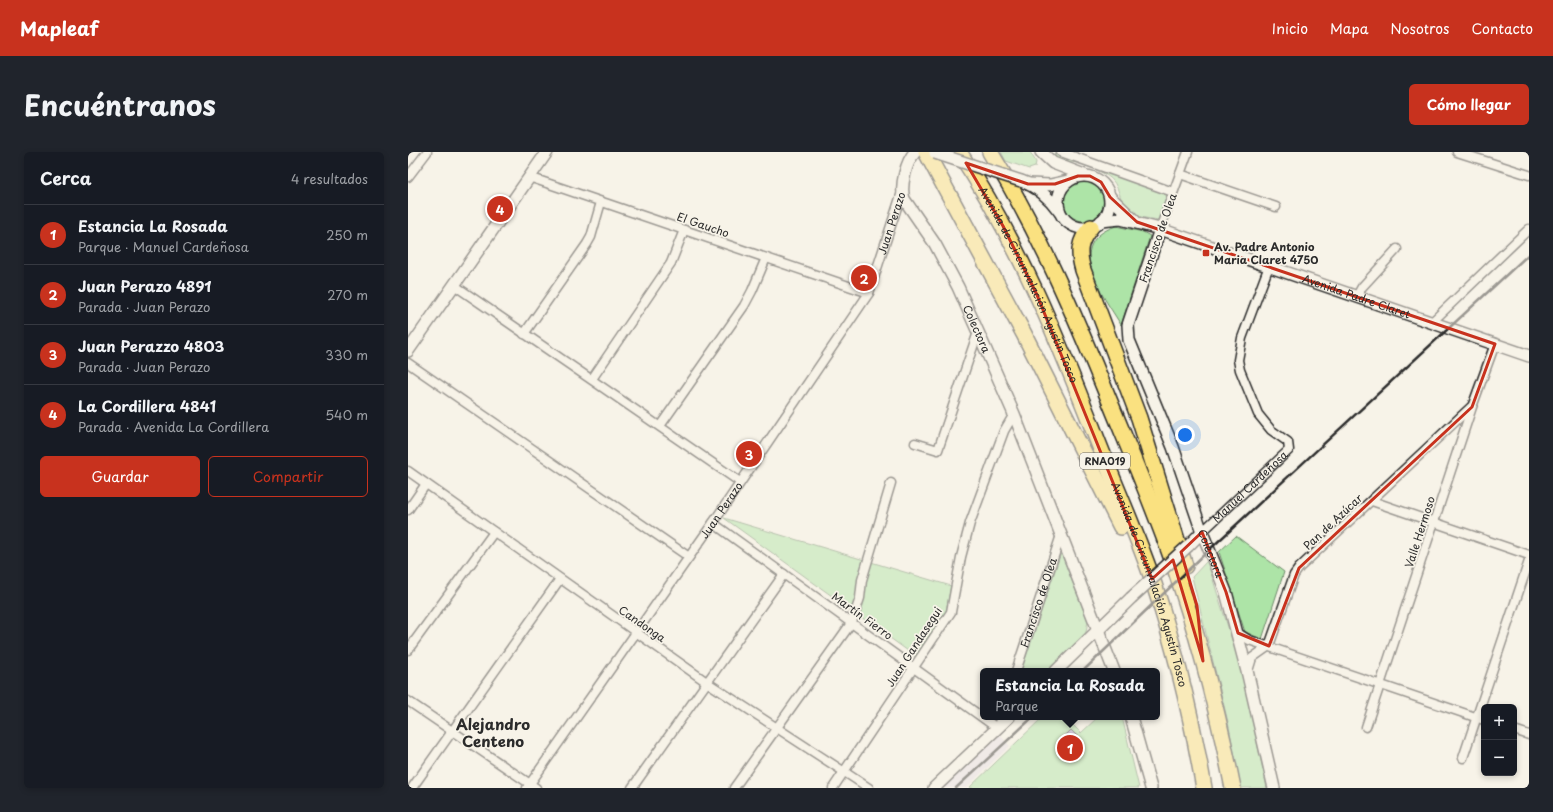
<!DOCTYPE html>
<html lang="es">
<meta charset="utf-8">
<style>
body{margin:0;font-family:"Playpen Sans",sans-serif;background:#20242c;color:#f1f3f6}
.controls{position:absolute;right:12px;bottom:12px;display:grid;overflow:hidden;border-radius:6px;box-shadow:0 2px 6px #0003}
.controls button{width:36px;height:36px;display:grid;place-items:center;padding:0;border:0;border-bottom:1px solid #363941;background:#171b24;color:#f1f3f6;font:20px sans-serif}
.you{position:absolute;left:777px;top:283px;width:14px;height:14px;margin:-10px;border:3px solid #fff;border-radius:50%;background:#1a73e8;box-shadow:0 0 0 6px #1a73e833}
.badge{display:grid;place-items:center;width:26px;height:26px;border-radius:50%;background:#c8321e;color:#fff;font-size:13px;font-weight:700}
.pin{position:absolute;translate:-50% -50%;border:2px solid #fff;box-shadow:0 1px 4px #0006}
.popup{position:absolute;left:572px;top:516px;width:180px;height:52px;box-sizing:border-box;display:grid;place-content:center;border-radius:6px;background:#171b24;filter:drop-shadow(0 1px 3px #0005);font-size:13px;white-space:nowrap;color:#9ea1a6}
.popup b{font-size:15px;color:#f1f3f6}
.popup::after{content:'';position:absolute;left:50%;top:100%;margin-left:-8px;border:8px solid transparent;border-top-color:#171b24}
.list{margin:0;padding:0;list-style:none}
h2{display:flex;justify-content:space-between;align-items:center;height:52px;margin:0;padding:0 16px;font-size:17px}
h2 small{font-size:13px;font-weight:400;color:#9ea1a6}
.list li{display:grid;grid-template-columns:26px 1fr auto;gap:12px;align-items:center;box-sizing:border-box;height:60px;padding:0 16px;border-top:1px solid #363941}
.list b{display:block;font-size:15px;white-space:nowrap}
.list p{margin:0;font-size:13px;white-space:nowrap;color:#9ea1a6}
.list em{font-size:13px;font-style:normal;color:#9ea1a6}
.actions{display:flex;gap:8px;padding:12px 16px}
.actions a{flex:1;padding:9px 0;border:1px solid #c8321e;border-radius:6px;text-align:center;font-size:14px;color:#c8321e}
.actions .main{background:#c8321e;color:#fff}
.map{position:relative;flex:none;width:1121px;height:636px;overflow:hidden;border-radius:6px}
header{display:flex;align-items:center;gap:24px;box-sizing:border-box;height:56px;padding:0 20px;background:#c8321e;color:#fff}
header strong{font-size:19px}
nav{display:flex;gap:22px;margin-inline-start:auto;font-size:14px}
.intro{display:flex;align-items:center;justify-content:space-between;box-sizing:border-box;height:96px;padding:0 24px}
h1{margin:0;font-size:28px}
.button{padding:10px 18px;border-radius:6px;background:#c8321e;color:#fff;font-size:14px;font-weight:700}
main{display:flex;gap:24px;padding:0 24px}
aside{flex:1;background:#171b24;border-radius:6px;box-shadow:0 2px 6px #0003}
.map>svg:first-child{display:block}
.built{fill:#e7e0e7}
.green{fill:#ade4a7;stroke:#6c8869}
.building{fill:#c3b4e5;stroke:#2b2b2b}
.lines{fill:none;stroke-linecap:round;stroke-linejoin:round}
.minor-casing{stroke:#2b2b2b;stroke-width:11}
.secondary-casing{stroke:#2b2b2b;stroke-width:14}
.motorway-casing{stroke:#2b2b2b;stroke-width:18}
.minor{stroke:#f7f3e8;stroke-width:8}
.secondary{stroke:#f7f3e8;stroke-width:11}
.motorway{stroke:#fae180;stroke-width:15}
.rail{stroke:#2b2b2b;stroke-width:2.5}
.secondary-bridge-casing{stroke:#2b2b2b;stroke-width:14;stroke-linecap:butt}
.secondary-bridge{stroke:#f7f3e8;stroke-width:11}
.marked{fill:none;stroke:#c8321e;stroke-width:3;stroke-linejoin:round}
.poi-dot{fill:#c8321e;stroke:#f7f3e8;stroke-width:1.5}
.labels{text-anchor:middle;stroke-width:3.5;stroke-linejoin:round;paint-order:stroke}
.shield{fill:#f7f3e8;stroke:#686764;stroke-width:1}
.shield-label{font-size:10px;font-weight:bold;fill:#2b2b2b}
.street-label{font-size:11px;fill:#2b2b2b;stroke:#f7f3e8}
.poi-label{font-size:11px;font-weight:bold;fill:#2b2b2b;stroke:#f7f3e8;text-anchor:start}
.district-label{font-size:15px;font-weight:bold;fill:#2b2b2b;stroke:#f7f3e8}
</style>
<header>
<strong>Mapleaf</strong>
<nav><a>Inicio</a><a>Mapa</a><a>Nosotros</a><a>Contacto</a></nav>
</header>
<div class="intro"><h1>Encuéntranos</h1><a class="button">Cómo llegar</a></div>
<main>
<aside>
<h2>Cerca<small>4 resultados</small></h2>
<ul class="list">
<li><span class="badge">1</span><div><b>Estancia La Rosada</b><p>Parque · Manuel Cardeñosa</p></div><em>250 m</em></li>
<li><span class="badge">2</span><div><b>Juan Perazo 4891</b><p>Parada · Juan Perazo</p></div><em>270 m</em></li>
<li><span class="badge">3</span><div><b>Juan Perazzo 4803</b><p>Parada · Juan Perazo</p></div><em>330 m</em></li>
<li><span class="badge">4</span><div><b>La Cordillera 4841</b><p>Parada · Avenida La Cordillera</p></div><em>540 m</em></li>
</ul>
<div class="actions"><a class="main">Guardar</a><a>Compartir</a></div>
</aside>
<div class="map">
<svg width="1121" height="636" viewBox="0 0 1121 636">
<rect width="100%" height="100%" fill="#f7f3e8"/>
<filter id="ink" filterUnits="userSpaceOnUse"><feTurbulence type="fractalNoise" baseFrequency=".025" numOctaves="2"/><feDisplacementMap in="SourceGraphic" scale="8" xChannelSelector="R" yChannelSelector="G"/><feConvolveMatrix kernelMatrix="1 2 1 2 8 2 1 2 1" color-interpolation-filters="sRGB"/></filter>
<g filter="url(#ink)">
<!-- built -->
<polygon class="built" points="591,582 602,594 558,636 533,636"/>
<!-- green -->
<g class="green">
<polygon points="593,0 622,0 628,10 627,15 621,17 598,9"/>
<path d="M642 1 761 43 752 68C744 67 732 66 725 62 709 53 714 31 698 23 690 18 678 13 669 11 654 8 656 14 642 1Z"/>
<circle cx="676" cy="49" r="20"/>
<path d="M708 74 735 80 742 84 713 173C695 143 654 92 708 74Z"/>
<polygon points="316,366 543,434 538,459 507,504"/>
<polygon points="828,384 876,420 854,487 837,480 811,400"/>
<polygon points="653,401 680,469 677,485 641,519 613,519"/>
<polygon points="799,409 832,513 859,636 833,636 820,570 784,425"/>
<polygon points="635,565 657,565 673,581 690,565 714,565 731,636 561,636"/>
</g>
<!-- building -->
<polygon class="building" points="663,578 669,584 658,595 652,589"/>
<g class="lines">
<!-- minor casing -->
<g class="minor-casing">
<g id="minor">
<polyline points="653,0 765,40"/>
<polyline points="1049,0 1121,23"/>
<polyline points="772,22 868,55"/>
<polyline points="0,25 19,0"/>
<polyline points="121,25 461,141"/>
<polyline points="752,77 780,0"/>
<polyline points="46,133 332,330"/>
<polyline points="949,144 954,135 989,97"/>
<polyline points="1025,169 1121,77"/>
<polyline points="116,182 179,92 183,85 193,50"/>
<polyline points="0,211 281,405"/>
<polyline points="184,227 263,111 276,78"/>
<polyline points="252,274 336,154 344,139 358,106"/>
<polyline points="507,291 530,298 570,180"/>
<polyline points="0,319 300,531 461,636"/>
<polyline points="964,349 1121,403"/>
<polyline points="0,358 18,332"/>
<polyline points="305,371 589,576 593,565"/>
<path id="s1" d="M794 380 881 298 880 290 863 278 850 262 832 218 830 208 834 186 861 114"/>
<polyline points="830,481 841,488 1076,568"/>
<polyline points="0,498 86,380"/>
<path id="s2" d="M608 519 653 383"/>
<polyline points="840,519 844,506 861,494 886,423 891,416 1063,255"/>
<polyline points="0,549 128,636"/>
<polyline points="958,575 1064,255 1087,192"/>
<polyline points="1106,578 1121,583"/>
<polyline points="1055,606 1121,409"/>
<polyline points="4,636 152,427"/>
<path id="s3" d="M119 636 305 371 461 141 494 40"/>
<polyline points="224,636 376,422"/>
<polyline points="326,636 444,470 452,446 454,428 483,331"/>
<polyline points="425,636 543,460 553,405 562,371 596,279 606,262"/>
</g>
</g>
<!-- secondary casing -->
<g class="secondary-casing">
<g id="secondary">
<path id="s4" d="M507 0C498 10 492 34 496 47L527 92 550 135 570 180 606 262 706 519"/>
<polyline points="633,0 645,11 676,23"/>
<circle cx="676" cy="50" r="26"/>
<path d="M613 29C628 34 642 46 651 59"/>
<polyline points="621,32 642,33 660,29"/>
<polyline points="702,45 727,69"/>
<path id="s5" d="M693 69 712 67 752 77 1121 204"/>
<path id="s6" d="M752 77 720 173 721 188 765 295 794 380 818 440 840 523 866 636"/>
<polyline points="0,199 139,0"/>
<polyline points="780,394 794,380"/>
<polyline points="648,519 723,446"/>
<polyline points="723,565 743,636"/>
<polyline points="526,636 601,565"/>
</g>
</g>
<!-- motorway casing -->
<g class="motorway-casing">
<g id="motorway">
<polyline points="518,0 616,182 713,375"/>
<path id="s7" d="M551 0C609 87 649 185 687 282 706 332 729 381 746 432 768 499 784 567 796 636"/>
<path d="M582 0C631 79 667 164 702 250 724 304 747 358 766 413 791 486 810 561 825 636"/>
<path d="M683 75C670 90 670 101 675 118L731 266 777 414"/>
</g>
</g>
<!-- minor -->
<use href="#minor" class="minor"/>
<!-- secondary -->
<use href="#secondary" class="secondary"/>
<!-- motorway -->
<use href="#motorway" class="motorway"/>
<!-- rail -->
<g class="rail">
<polyline points="675,519 802,397 1121,102"/>
<polyline points="548,636 625,565"/>
</g>
<!-- secondary-bridge casing -->
<g class="secondary-bridge-casing">
<g id="secondary-bridge">
<polyline points="527,1 613,29"/>
<polyline points="723,446 780,394"/>
</g>
</g>
<!-- secondary-bridge -->
<use href="#secondary-bridge" class="secondary-bridge"/>
</g>
</g>
<!-- marked area -->
<path d="M0 0H1121V636H0ZM558 11 620 32H647L670 24H682L693 30 702 45 729 70 1087 192 1064 255 891 416 861 494 830 481 818 440 794 380 773 400 789 454 795 509 765 408 744 427 629 143 595 74Z" fill="#f7f3e8" fill-opacity=".55" fill-rule="evenodd"/>
<path class="marked" d="M558 11 620 32H647L670 24H682L693 30 702 45 729 70 1087 192 1064 255 891 416 861 494 830 481 818 440 794 380 773 400 789 454 795 509 765 408 744 427 629 143 595 74Z"/>
<!-- markers -->
<rect class="poi-dot" x="794" y="97" width="8" height="8" rx="2"/>
<g class="labels">
<!-- shield labels -->
<rect class="shield" x="672" y="301" width="50" height="16" rx="3"/>
<g class="shield-label">
<text x="697" y="313">RNA019</text>
</g>
<!-- street labels -->
<g class="street-label">
<text dy="4" stroke="none"><textPath href="#s3" startOffset="675">Juan Perazo</textPath></text>
<text transform="translate(295 73) rotate(19)" y="4">El Gaucho</text>
<text transform="translate(750 86) rotate(-71)" y="4">Francisco de Olea</text>
<text dy="4" stroke="none"><textPath href="#s7" startOffset="150">Avenida de Circunvalación Agustín Tosco</textPath></text>
<text dy="4" stroke="none"><textPath href="#s5" startOffset="268">Avenida Padre Claret</textPath></text>
<text dy="4" stroke="none"><textPath href="#s4" startOffset="199">Colectora</textPath></text>
<text dy="4" stroke="none"><textPath href="#s1" startOffset="66">Manuel Cardeñosa</textPath></text>
<text dy="4" stroke="none"><textPath href="#s3" startOffset="339">Juan Perazo</textPath></text>
<text transform="translate(925 370) rotate(-43)" y="4">Pan de Azúcar</text>
<text transform="translate(1012 380) rotate(-72)" y="4">Valle Hermoso</text>
<text dy="4" stroke="none"><textPath href="#s6" startOffset="345">Colectora</textPath></text>
<text dy="4" stroke="none"><textPath href="#s7" startOffset="474">Avenida de Circunvalación Agustín Tosco</textPath></text>
<text dy="4" stroke="none"><textPath href="#s2" startOffset="72">Francisco de Olea</textPath></text>
<text transform="translate(454 464) rotate(36)" y="4">Martín Fierro</text>
<text transform="translate(234 472) rotate(35)" y="4">Candonga</text>
<text transform="translate(506 495) rotate(-57)" y="4">Juan Gandasegui</text>
</g>
<!-- poi labels -->
<g class="poi-label">
<text x="806" y="99">Av. Padre Antonio<tspan x="806" dy="13">Maria Claret 4750</tspan></text>
</g>
<!-- district labels -->
<g class="district-label">
<text x="85" y="578">Alejandro<tspan x="85" dy="17">Centeno</tspan></text>
</g>
</g>
</svg>
<div class="controls">
<button>+</button>
<button>−</button>
</div>
<div class="you"></div>
<div class="pin badge" style="left:662px;top:596px">1</div>
<div class="popup"><b>Estancia La Rosada</b>Parque</div>
<div class="pin badge" style="left:456px;top:126px">2</div>
<div class="pin badge" style="left:341px;top:302px">3</div>
<div class="pin badge" style="left:92px;top:57px">4</div>
</div>
</main>
